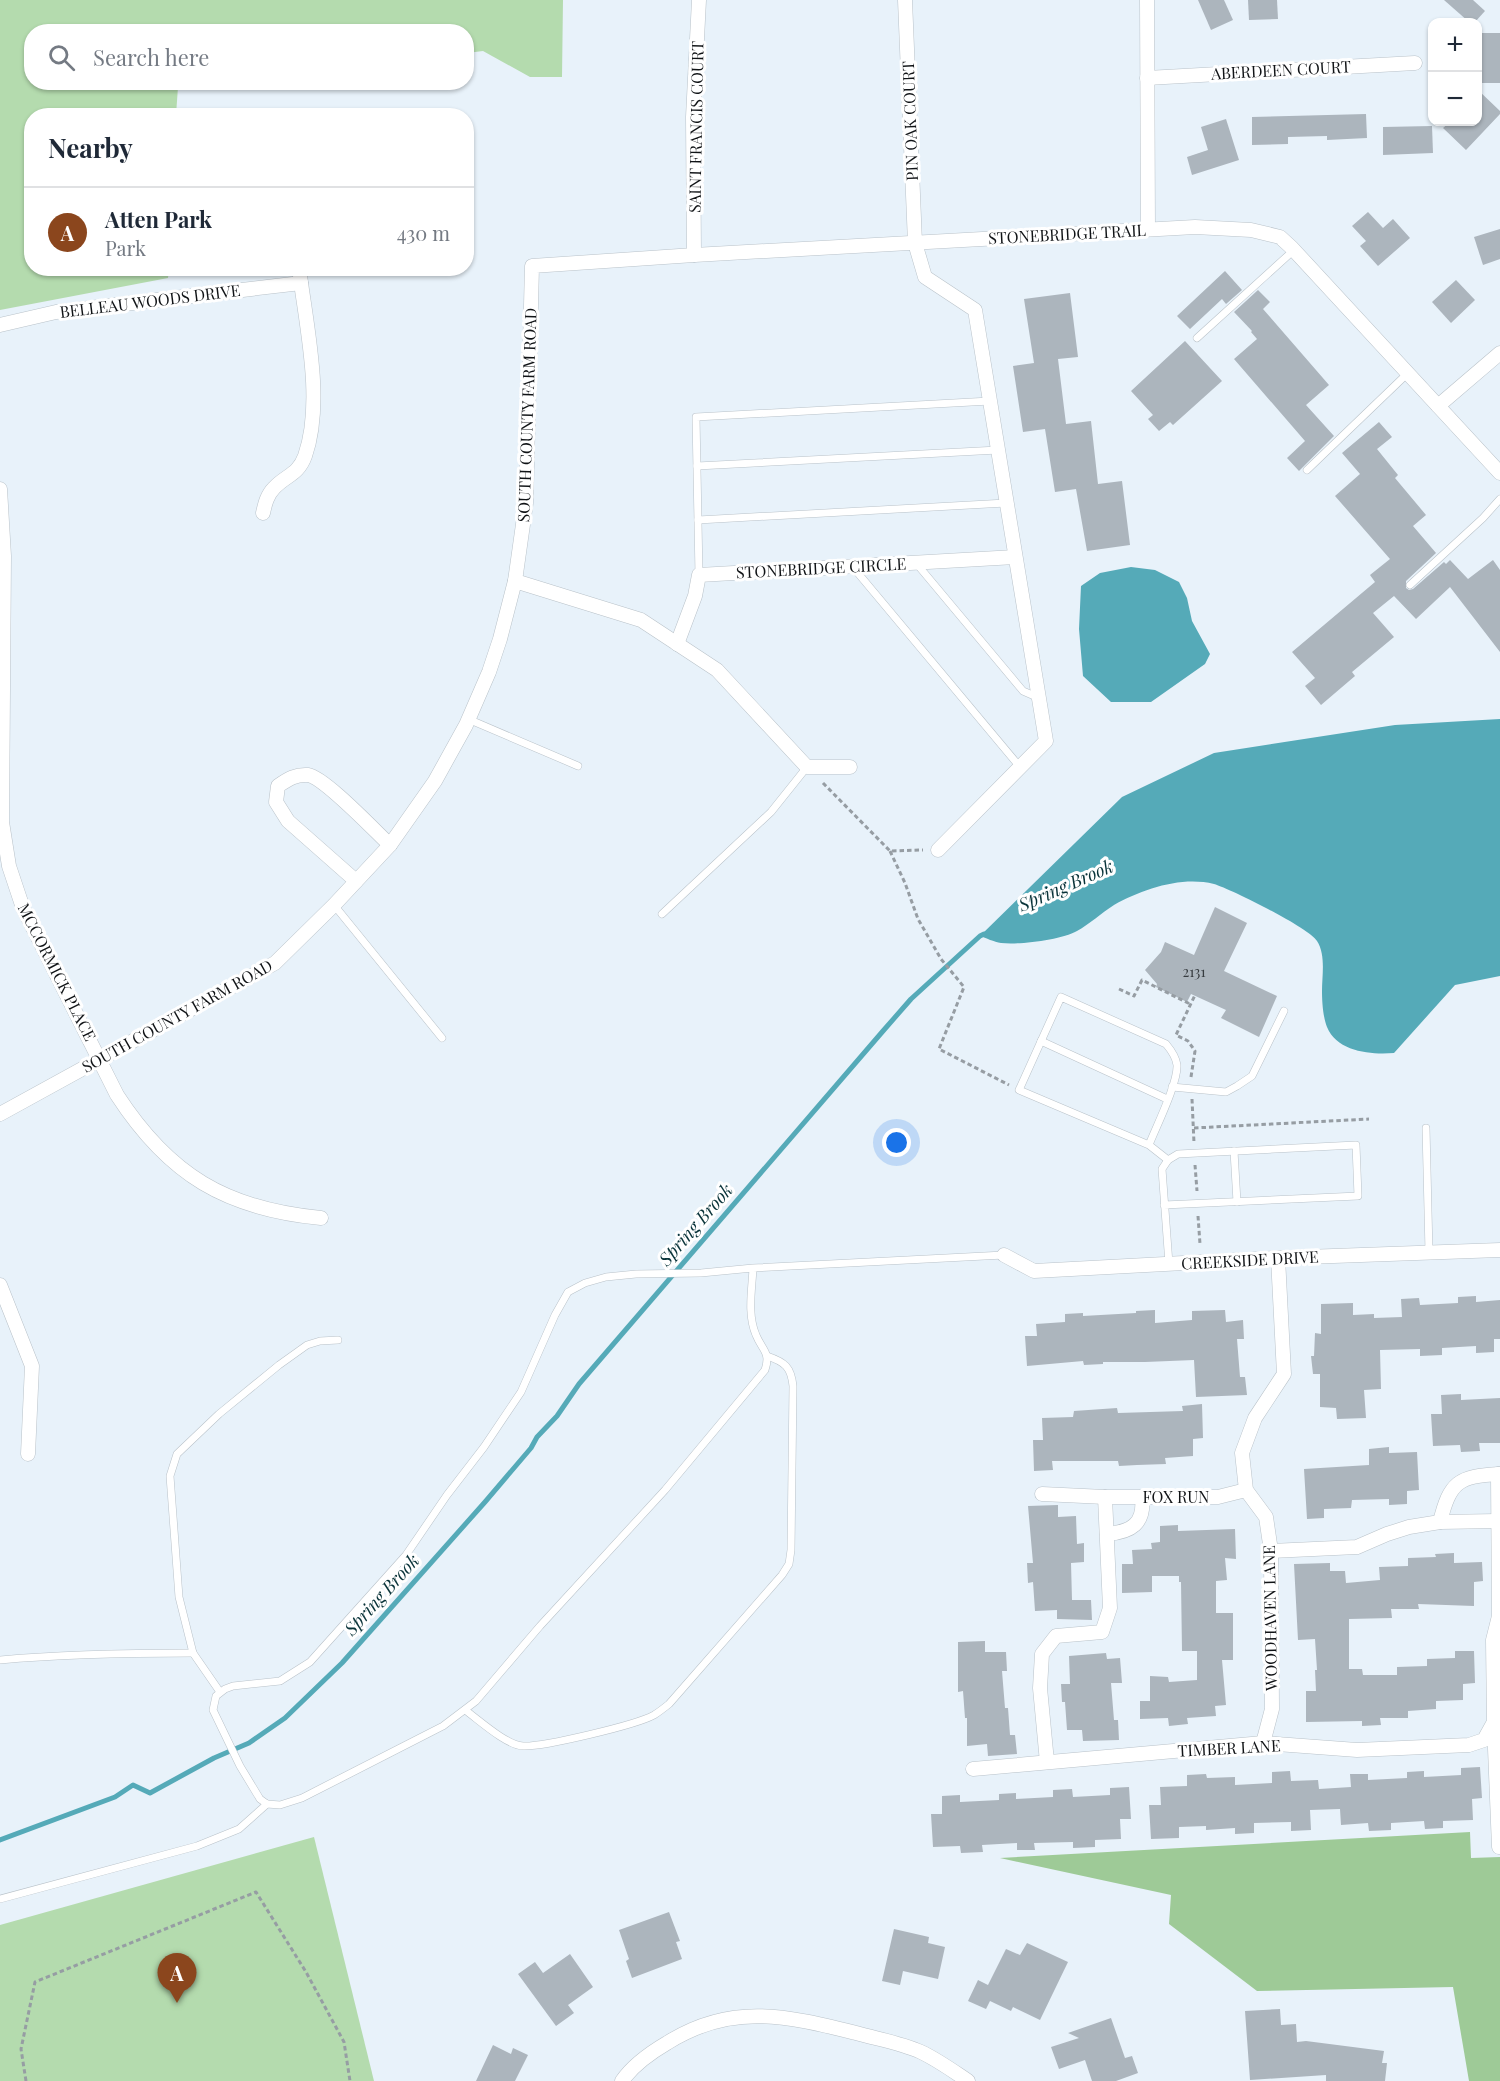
<!DOCTYPE html>
<meta charset="utf-8">
<style>
body{margin:0;font-family:"Playfair Display",serif;background:#f6f6f7;color:#1f2937}
.controls{position:absolute;right:18px;top:18px;display:grid;overflow:hidden;border-radius:12px;box-shadow:0 2px 4px #0004}
.controls button{width:54px;height:54px;display:grid;place-items:center;padding:0;border:0;border-bottom:2px solid #e0e1e3;background:#fff;color:#1f2937;font:30px sans-serif}
.you{position:absolute;left:897px;top:1143px;width:21px;height:21px;margin:-15px;border:4px solid #fff;border-radius:50%;background:#1a73e8;box-shadow:0 0 0 9px #1a73e833}
.badge{display:grid;place-items:center;width:39px;height:39px;border-radius:50%;background:#8b461d;color:#fff;font-size:20px;font-weight:700}
.pin{position:absolute;translate:-50% -50px;filter:drop-shadow(0 2px 3px #0008)}
.pin::after{content:'';position:absolute;top:32px;width:21px;height:18px;background:inherit;clip-path:polygon(0 0,100% 0,50% 100%)}
.list{margin:0;padding:0;list-style:none}
h2{display:flex;justify-content:space-between;align-items:center;height:78px;margin:0;padding:0 24px;font-size:26px}
h2 small{font-size:20px;font-weight:400;color:#747a83}
.list li{display:grid;grid-template-columns:39px 1fr auto;gap:18px;align-items:center;box-sizing:border-box;height:90px;padding:0 24px;border-top:2px solid #e0e1e3}
.list b{display:block;font-size:22px;white-space:nowrap}
.list p{margin:0;font-size:20px;white-space:nowrap;color:#747a83}
.list em{font-size:20px;font-style:normal;color:#747a83}
.icon{flex:none;width:33px;height:33px;fill:none;stroke:currentColor;stroke-width:2;stroke-linecap:round;stroke-linejoin:round}
.map{position:relative;flex:none;width:1500px;height:2081px;overflow:hidden}
.search{position:absolute;background:#fff;box-shadow:0 2px 4px #0004;left:24px;top:24px;width:450px;height:66px;display:flex;align-items:center;gap:15px;box-sizing:border-box;padding:0 21px;border-radius:24px;color:#747a83;font-size:22px}
.panel{position:absolute;background:#fff;box-shadow:0 2px 4px #0004;left:24px;top:108px;width:450px;height:168px;border-radius:24px}
.map>svg:first-child{display:block}
.green{fill:#b4dbae}
.forest{fill:#9eca97}
.water{fill:#55aab8}
.lines{fill:none;stroke-linecap:round;stroke-linejoin:round}
.stream{stroke:#55aab8;stroke-width:5}
.building{fill:#acb5bd}
.lane-casing{stroke:#b9c2c9;stroke-width:8}
.street-casing{stroke:#b9c2c9;stroke-width:15}
.path{stroke:#969da3;stroke-width:3;stroke-dasharray:4.5 3;stroke-linecap:butt}
.lane{stroke:#fff;stroke-width:7}
.street{stroke:#fff;stroke-width:14}
.labels{text-anchor:middle;stroke-width:6;stroke-linejoin:round;paint-order:stroke}
.number-label{font-size:14px;fill:#373c40}
.street-label{font-size:16px;fill:#101316;stroke:#fff}
.water-label{font-size:18px;font-style:italic;fill:#093339;stroke:#fff}
</style>
<div class="map">
<svg width="1500" height="2081" viewBox="0 0 1500 2081">
<rect width="100%" height="100%" fill="#e8f2fa"/>
<!-- green -->
<g class="green">
<polygon points="0,0 563,0 562,77 530,77 483,51 467,53 466,32 32,32 32,82 219,83 178,87 176,115 32,116 32,268 169,269 168,278 0,310"/>
<polygon points="314,1837 374,2081 0,2081 0,1925"/>
</g>
<!-- forest -->
<polygon class="forest" points="1470,1832 1471,1858 1500,1857 1500,2081 1469,2081 1453,1987 1257,1991 1169,1924 1171,1895 1000,1858"/>
<!-- water -->
<g class="water">
<polygon points="1131,567 1155,570 1179,582 1187,598 1192,621 1210,654 1205,664 1151,702 1111,702 1083,676 1079,629 1081,586 1100,573"/>
<path d="M1500 719V976L1455 985 1394 1053C1372 1055 1337 1052 1327 1027 1323 1017 1322 1001 1322 991 1322 975 1326 955 1317 941 1309 928 1231 889 1214 884 1181 876 1143 889 1114 905 1101 913 1090 924 1077 931 1061 940 1020 945 1001 943 994 942 986 938 980 936L1122 797 1214 753 1395 725Z"/>
</g>
<g class="lines">
<!-- stream -->
<polyline class="stream" points="0,1840 115,1797 133,1785 150,1793 214,1758 249,1743 285,1718 342,1663 485,1502 531,1448 537,1437 557,1416 579,1384 883,1031 911,999 980,936 984,934"/>
</g>
<!-- building -->
<g class="building">
<polygon points="1198,0 1224,0 1233,20 1211,30"/>
<polygon points="1248,0 1277,0 1278,19 1249,20"/>
<polygon points="1444,0 1473,0 1485,11 1475,22 1469,22"/>
<rect x="1482" y="33" width="18" height="50"/>
<polygon points="1478,90 1500,111 1500,114 1466,150 1443,128 1450,122 1478,122"/>
<polygon points="1366,114 1367,138 1327,140 1327,136 1288,137 1288,144 1252,145 1252,117"/>
<polygon points="1226,119 1239,160 1192,175 1187,157 1208,150 1201,127"/>
<polygon points="1432,126 1433,153 1383,155 1383,127"/>
<polygon points="1368,212 1383,228 1393,219 1410,238 1378,266 1360,246 1366,241 1352,226"/>
<polygon points="1500,229 1500,259 1483,265 1474,237"/>
<polygon points="1225,271 1242,290 1226,304 1222,299 1190,329 1177,316"/>
<polygon points="1456,280 1475,300 1451,323 1432,302"/>
<polygon points="1258,290 1270,302 1263,309 1329,385 1306,405 1334,436 1299,471 1287,458 1305,441 1234,359 1257,339 1251,332 1252,331 1234,312"/>
<polygon points="1070,293 1078,357 1058,359 1066,424 1091,421 1098,484 1122,481 1130,545 1087,551 1076,489 1055,492 1045,429 1023,432 1013,366 1034,363 1024,299"/>
<polygon points="1185,341 1222,381 1173,425 1170,422 1159,431 1148,419 1153,415 1131,391"/>
<polygon points="1379,422 1392,437 1377,449 1398,475 1395,478 1426,515 1413,526 1436,553 1406,581 1406,588 1409,590 1413,589 1444,562 1446,564 1450,560 1468,579 1493,560 1500,570 1500,652 1450,587 1416,619 1394,596 1373,613 1394,637 1352,672 1355,676 1321,705 1305,686 1315,678 1292,652 1375,582 1370,575 1390,559 1335,496 1360,474 1342,453"/>
<polygon points="1215,907 1247,923 1224,971 1277,996 1259,1037 1221,1018 1226,1010 1191,994 1187,1002 1156,987 1157,984 1145,970 1161,952 1165,942 1194,955"/>
<polygon points="1476,1296 1476,1302 1500,1300 1500,1339 1494,1339 1494,1352 1476,1353 1476,1346 1442,1348 1442,1355 1420,1356 1420,1349 1380,1350 1381,1389 1364,1390 1366,1418 1337,1419 1336,1408 1320,1407 1320,1374 1313,1374 1311,1356 1314,1356 1315,1333 1321,1334 1321,1304 1353,1303 1353,1315 1374,1314 1374,1318 1402,1317 1401,1299 1419,1298 1420,1305 1458,1303 1458,1297"/>
<polygon points="1155,1310 1155,1323 1192,1320 1192,1311 1225,1310 1226,1322 1243,1320 1244,1339 1237,1339 1240,1377 1245,1377 1247,1395 1196,1397 1194,1360 1145,1362 1103,1362 1103,1364 1084,1365 1083,1361 1027,1366 1025,1336 1037,1336 1036,1324 1065,1322 1065,1314 1083,1313 1083,1316 1136,1313 1136,1311"/>
<polygon points="1461,1394 1461,1400 1500,1398 1500,1443 1479,1443 1480,1451 1461,1452 1460,1445 1433,1446 1431,1414 1442,1414 1441,1395"/>
<polygon points="1202,1404 1203,1438 1193,1439 1193,1456 1165,1458 1166,1464 1137,1465 1119,1466 1118,1461 1052,1461 1053,1470 1034,1471 1033,1440 1043,1440 1042,1418 1073,1417 1074,1411 1117,1408 1118,1413 1183,1411 1182,1406"/>
<polygon points="1389,1447 1389,1453 1417,1452 1419,1490 1407,1491 1407,1504 1389,1505 1389,1499 1352,1500 1351,1508 1324,1509 1324,1518 1307,1519 1304,1469 1369,1465 1369,1449"/>
<polygon points="1058,1505 1058,1517 1076,1516 1077,1544 1084,1543 1084,1562 1071,1563 1072,1600 1091,1600 1092,1620 1057,1619 1057,1610 1035,1611 1033,1582 1028,1583 1027,1563 1033,1563 1028,1506"/>
<polygon points="1178,1525 1178,1531 1235,1529 1236,1559 1225,1558 1227,1580 1216,1581 1216,1613 1233,1613 1233,1660 1222,1660 1226,1705 1215,1706 1216,1716 1187,1718 1188,1724 1169,1726 1168,1718 1140,1719 1140,1701 1150,1701 1150,1676 1168,1677 1169,1682 1197,1680 1197,1651 1182,1651 1181,1582 1179,1582 1179,1576 1152,1576 1152,1592 1122,1593 1122,1564 1133,1564 1132,1550 1152,1549 1151,1543 1160,1542 1160,1526"/>
<polygon points="1454,1553 1454,1563 1482,1562 1483,1581 1474,1582 1474,1606 1418,1604 1419,1609 1391,1609 1392,1618 1349,1619 1349,1669 1362,1669 1363,1675 1397,1675 1397,1667 1427,1666 1427,1659 1455,1658 1455,1651 1474,1651 1475,1683 1463,1684 1463,1700 1436,1701 1436,1709 1408,1711 1408,1718 1380,1718 1381,1725 1362,1726 1362,1721 1306,1722 1306,1691 1316,1691 1315,1670 1317,1670 1315,1639 1298,1640 1294,1564 1330,1563 1330,1571 1345,1571 1346,1583 1380,1580 1379,1567 1408,1566 1408,1558 1436,1557 1435,1554"/>
<polygon points="985,1641 985,1652 1006,1652 1007,1671 1002,1671 1005,1708 1008,1708 1010,1735 1015,1735 1017,1754 988,1756 987,1744 967,1746 967,1718 965,1718 963,1691 958,1692 958,1642"/>
<polygon points="1106,1653 1107,1659 1120,1658 1122,1683 1111,1683 1114,1720 1118,1720 1119,1740 1083,1741 1082,1730 1067,1730 1065,1702 1062,1702 1061,1684 1070,1684 1069,1656"/>
<polygon points="1480,1767 1482,1798 1472,1799 1473,1820 1443,1821 1443,1828 1425,1829 1424,1821 1391,1823 1391,1830 1369,1831 1368,1823 1341,1825 1340,1809 1310,1810 1311,1830 1291,1831 1291,1822 1254,1823 1254,1833 1235,1834 1235,1828 1206,1830 1206,1826 1179,1827 1179,1838 1151,1839 1149,1805 1161,1805 1160,1787 1187,1786 1187,1775 1206,1774 1207,1778 1235,1777 1235,1785 1272,1783 1272,1772 1290,1771 1291,1781 1318,1780 1319,1789 1351,1787 1350,1774 1368,1774 1368,1780 1407,1778 1407,1772 1424,1771 1424,1777 1461,1775 1461,1768"/>
<polygon points="1129,1787 1131,1819 1120,1819 1121,1839 1095,1840 1095,1847 1073,1848 1073,1842 1034,1843 1035,1850 1017,1850 1017,1843 982,1845 983,1852 961,1853 960,1846 933,1847 931,1814 942,1814 942,1796 960,1795 960,1802 999,1800 999,1794 1016,1793 1016,1799 1053,1797 1053,1790 1072,1789 1073,1797 1110,1795 1110,1788"/>
<polygon points="669,1912 680,1941 676,1942 682,1959 632,1978 626,1961 629,1959 619,1930"/>
<polygon points="894,1929 929,1937 928,1943 945,1947 938,1979 903,1971 900,1985 882,1981"/>
<polygon points="1027,1943 1068,1962 1040,2020 1013,2007 1011,2011 990,2001 986,2009 968,2001 978,1980 988,1985 1006,1949 1020,1955"/>
<polygon points="570,1954 593,1987 568,2005 574,2013 556,2026 518,1974 535,1962 543,1973"/>
<polygon points="1280,2009 1281,2025 1296,2024 1297,2042 1306,2041 1384,2051 1382,2063 1387,2063 1385,2081 1326,2081 1326,2075 1250,2080 1245,2011"/>
<polygon points="1111,2018 1125,2058 1132,2056 1138,2073 1116,2081 1092,2081 1085,2060 1059,2069 1051,2047 1079,2038 1068,2033"/>
<polygon points="493,2045 511,2054 513,2048 528,2055 515,2081 476,2081"/>
</g>
<g class="lines">
<!-- lane casing -->
<g class="lane-casing">
<g id="lane">
<polyline points="1197,338 1294,250"/>
<polyline points="697,466 998,450"/>
<polyline points="1307,470 1408,373"/>
<polyline points="698,520 1006,503"/>
<polyline points="916,563 1023,691 1039,698"/>
<polyline points="852,566 1020,767"/>
<polyline points="699,575 696,417 990,401"/>
<polyline points="1410,585 1483,518 1500,499"/>
<polyline points="468,719 578,766"/>
<polyline points="334,905 442,1038"/>
<polyline points="662,914 771,812 807,767"/>
<polyline points="1041,1041 1167,1099"/>
<polyline points="1172,1087 1226,1092 1237,1086 1252,1076 1284,1011"/>
<polyline points="1426,1128 1429,1252"/>
<path d="M1149 1145C1156 1127 1178 1083 1177 1065 1176 1057 1171 1050 1166 1044L1061 997 1019 1090 1149 1145 1168 1160"/>
<polyline points="1234,1151 1237,1202"/>
<polyline points="1164,1205 1358,1196 1356,1145 1178,1154 1168,1160 1162,1169 1169,1264"/>
<path d="M753 1268C752 1290 747 1314 756 1335 762 1350 771 1352 765 1370L665 1490 540 1626 476 1701 443 1726 302 1798 280 1805 267 1804 260 1799 240 1766 213 1710 216 1696 225 1689 233 1686 280 1681 310 1662 406 1555 447 1495 484 1447 521 1392 555 1315 568 1292 585 1283 606 1277 636 1274 701 1273 753 1268 1004 1255"/>
<path d="M0 1660C64 1654 128 1653 193 1653"/>
<polyline points="220,1692 193,1653 179,1597 170,1476 177,1454 219,1414 279,1365 307,1345 320,1341 338,1340"/>
<path d="M465 1710C479 1720 506 1745 523 1746 543 1747 636 1725 654 1715 659 1712 664 1708 669 1704L782 1575 789 1564 791 1550 793 1386C791 1367 785 1362 767 1356"/>
<polyline points="0,1899 197,1846 239,1829 267,1804"/>
</g>
</g>
<!-- street casing -->
<g class="street-casing">
<g id="street">
<polyline points="905,0 915,243 925,277 975,310 1046,741 938,850"/>
<polyline points="1147,0 1148,229"/>
<polyline points="1147,78 1415,63"/>
<polyline points="694,255 693,117 699,0"/>
<polyline points="0,325 56,312 301,283"/>
<polyline points="1438,406 1500,353"/>
<path d="M0 489 4 556 2 822 9 866 23 908 117 1095C169 1175 226 1209 321 1218"/>
<path d="M263 513C265 504 267 495 274 488 286 475 298 475 305 456 324 402 306 325 299 268"/>
<polyline points="515,581 641,620 717,670 807,767 850,767"/>
<polyline points="677,644 695,596 699,575 1015,557"/>
<path d="M356 881 288 821 276 802 278 786C288 779 296 774 308 775 324 777 376 832 390 845"/>
<polyline points="0,1114 275,963 334,905 390,845 435,781 466,725 489,672 500,639 515,581 526,503 532,266 694,255 1195,227 1251,230 1280,237 1292,248 1500,473"/>
<polyline points="1004,1255 1034,1271 1278,1258 1500,1250"/>
<polyline points="0,1285 32,1366 28,1454"/>
<polyline points="1042,1494 1105,1497 1218,1497 1246,1490"/>
<path d="M1440 1522C1450 1482 1458 1476 1500 1474"/>
<path d="M1107 1534C1131 1532 1145 1524 1142 1497"/>
<polyline points="1271,1551 1357,1547 1387,1534 1409,1527 1440,1522 1497,1521"/>
<polyline points="1494,1724 1499,1847"/>
<polyline points="1263,1743 1272,1709 1271,1551 1266,1517 1246,1490 1242,1453 1255,1418 1284,1374 1278,1258"/>
<polyline points="1047,1762 1040,1688 1042,1654 1056,1636 1102,1632 1110,1608 1105,1497"/>
<polyline points="973,1769 1263,1743 1357,1750 1469,1745 1484,1740 1494,1722 1493,1640 1499,1616 1498,1474"/>
<path d="M622 2081C633 2065 650 2053 667 2043 732 2002 787 2016 856 2033 877 2039 901 2043 921 2052 938 2060 953 2071 968 2081"/>
</g>
</g>
<!-- path -->
<g class="path">
<polyline points="823,783 890,851 923,850"/>
<polyline points="890,851 905,883 918,919 941,959 964,987 939,1049 1009,1085"/>
<polyline points="1119,989 1134,996 1142,980 1190,1004"/>
<polyline points="1191,1077 1195,1051 1188,1041 1176,1035 1195,995"/>
<polyline points="1192,1099 1194,1143"/>
<polyline points="1194,1128 1369,1119"/>
<polyline points="1195,1165 1197,1191"/>
<polyline points="1198,1216 1200,1244"/>
<polyline points="26,2081 21,2049 35,1982 256,1892 306,1972 344,2042 350,2081"/>
</g>
<!-- lane -->
<use href="#lane" class="lane"/>
<!-- street -->
<use href="#street" class="street"/>
</g>
<g class="labels">
<!-- number labels -->
<g class="number-label">
<text x="1194" y="977">2131</text>
</g>
<!-- street labels -->
<g class="street-label">
<text transform="translate(1281 70) rotate(-3)" y="6">ABERDEEN COURT</text>
<text transform="translate(910 121) rotate(-92)" y="6">PIN OAK COURT</text>
<text transform="translate(696 127) rotate(-89)" y="6">SAINT FRANCIS COURT</text>
<text transform="translate(1067 234) rotate(-3)" y="6">STONEBRIDGE TRAIL</text>
<text transform="translate(150 301) rotate(-7)" y="6">BELLEAU WOODS DRIVE</text>
<text transform="translate(527 415) rotate(-88)" y="6">SOUTH COUNTY FARM ROAD</text>
<text transform="translate(821 568) rotate(-3)" y="6">STONEBRIDGE CIRCLE</text>
<text transform="translate(57 972) rotate(63)" y="6">MCCORMICK PLACE</text>
<text transform="translate(177 1016) rotate(-29)" y="6">SOUTH COUNTY FARM ROAD</text>
<text transform="translate(1250 1260) rotate(-3)" y="6">CREEKSIDE DRIVE</text>
<text x="1176" y="1503">FOX RUN</text>
<text transform="translate(1270 1618) rotate(-91)" y="6">WOODHAVEN LANE</text>
<text transform="translate(1229 1748) rotate(-3)" y="6">TIMBER LANE</text>
</g>
<!-- water labels -->
<g class="water-label">
<text transform="translate(1066 886) rotate(-24)" y="6">Spring Brook</text>
<text transform="translate(696 1225) rotate(-49)" y="6">Spring Brook</text>
<text transform="translate(382 1595) rotate(-48)" y="6">Spring Brook</text>
</g>
</g>
</svg>
<div class="controls">
<button>+</button>
<button>−</button>
</div>
<div class="you"></div>
<div class="pin badge" style="left:177px;top:2003px">A</div>
<div class="search"><svg class="icon" aria-label="search" viewBox="0 0 24 24"><circle cx="10" cy="10" r="6"/><path d="M15 15l6 6"/></svg>Search here</div>
<section class="panel">
<h2>Nearby<small></small></h2>
<ul class="list">
<li><span class="badge">A</span><div><b>Atten Park</b><p>Park</p></div><em>430 m</em></li>
</ul>
</section>
</div>
